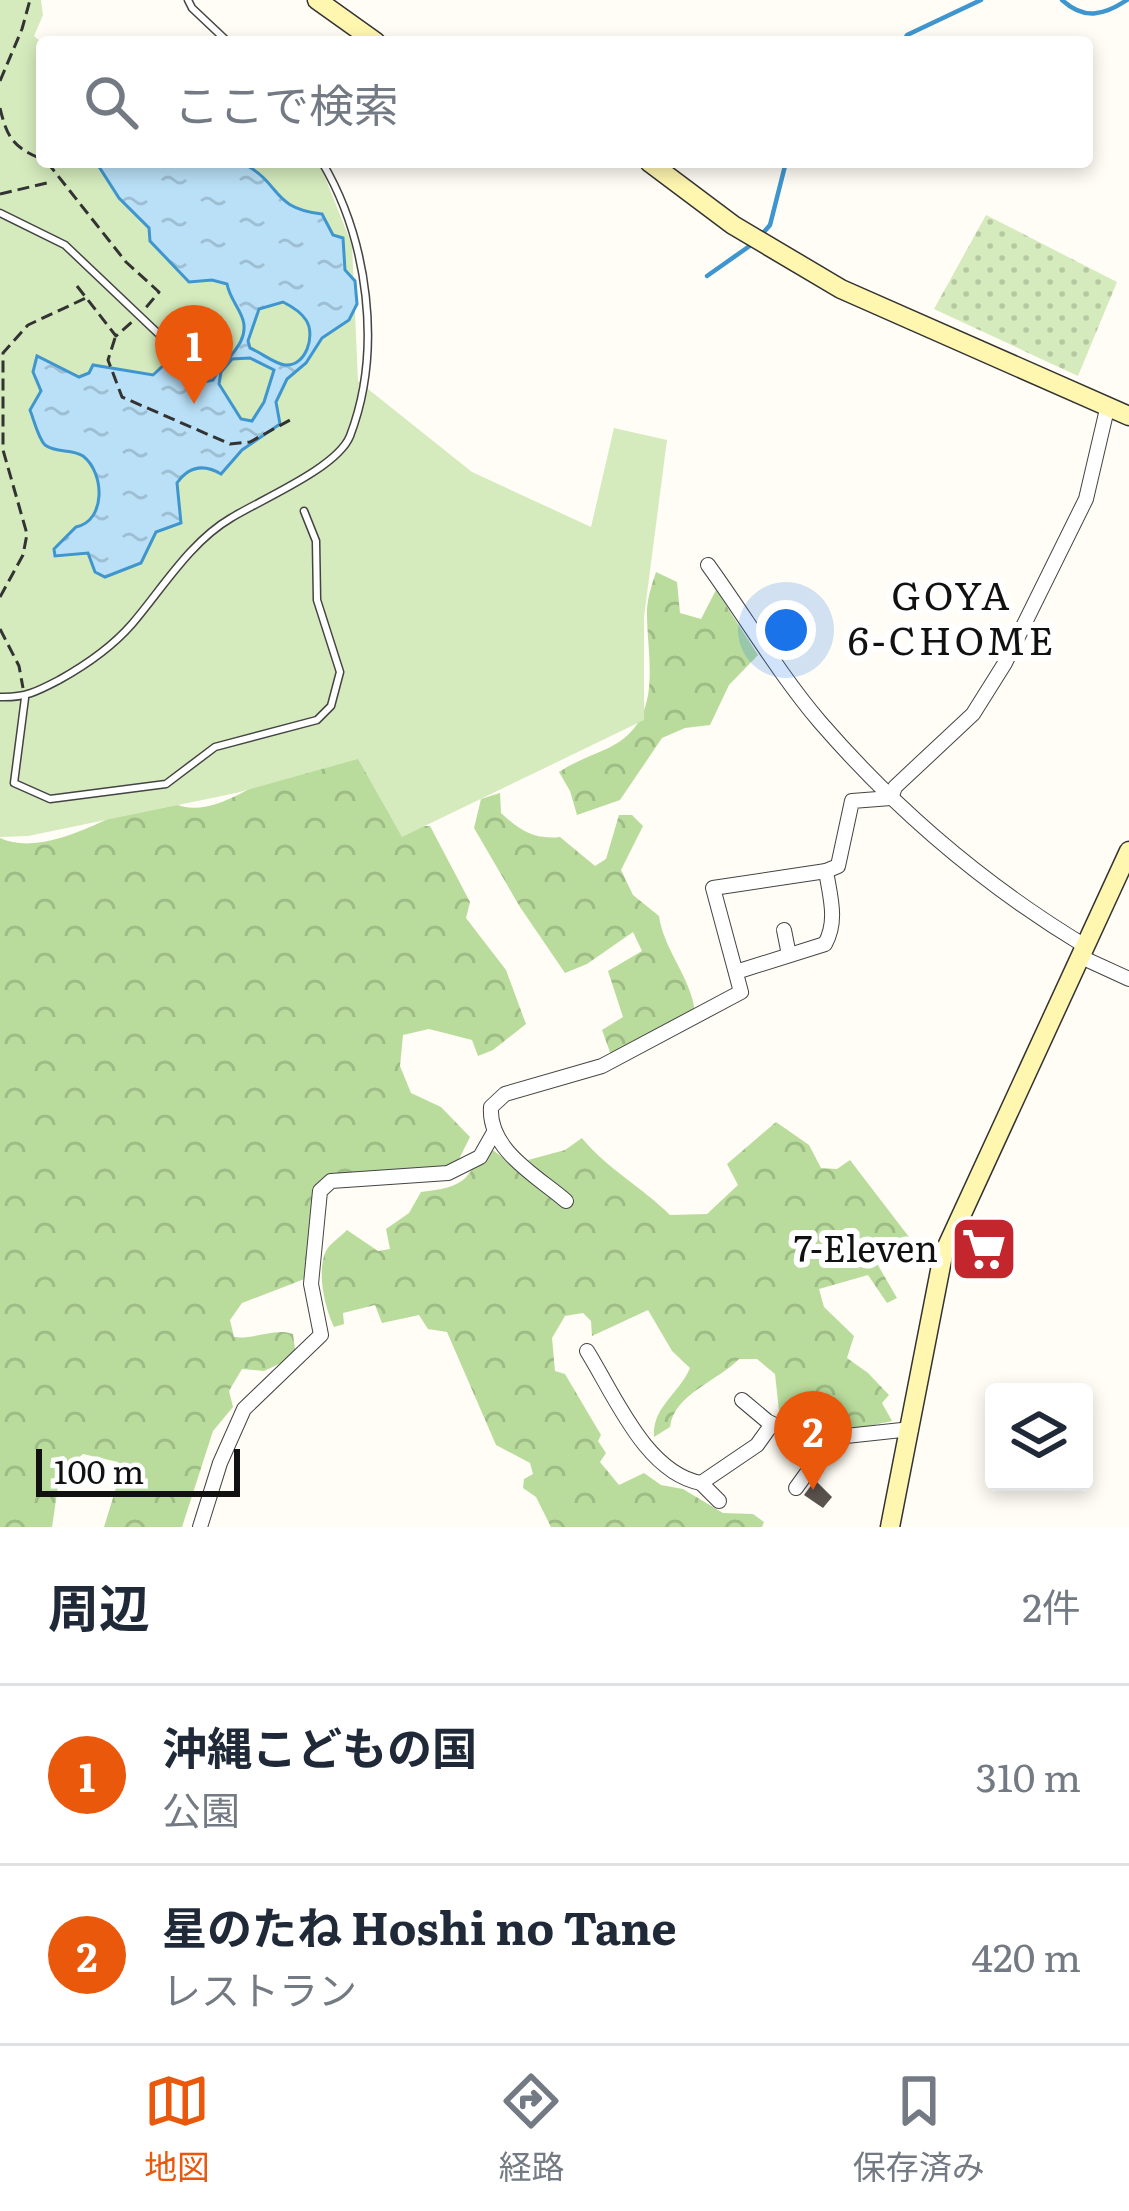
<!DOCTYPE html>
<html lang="ja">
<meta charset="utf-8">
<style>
body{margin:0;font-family:Literata,"Noto Sans JP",serif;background:#f2f2f3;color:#1f2937}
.controls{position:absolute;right:36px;bottom:36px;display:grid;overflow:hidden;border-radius:12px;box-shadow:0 6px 18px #0003}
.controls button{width:108px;height:108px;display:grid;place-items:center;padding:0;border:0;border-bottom:3px solid #e0e1e3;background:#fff;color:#1f2937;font:60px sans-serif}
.scale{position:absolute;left:36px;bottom:30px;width:204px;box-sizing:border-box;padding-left:12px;border:6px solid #111;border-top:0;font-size:33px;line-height:42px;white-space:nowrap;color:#111;-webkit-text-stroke:9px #fff;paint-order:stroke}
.you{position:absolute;left:786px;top:630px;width:42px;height:42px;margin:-30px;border:9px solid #fff;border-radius:50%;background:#1a73e8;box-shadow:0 0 0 18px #1a73e833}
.badge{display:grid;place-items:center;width:78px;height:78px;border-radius:50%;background:#ea580c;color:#fff;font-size:39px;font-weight:700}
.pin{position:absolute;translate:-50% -99px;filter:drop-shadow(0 3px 6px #0008)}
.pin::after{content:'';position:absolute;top:63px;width:42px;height:36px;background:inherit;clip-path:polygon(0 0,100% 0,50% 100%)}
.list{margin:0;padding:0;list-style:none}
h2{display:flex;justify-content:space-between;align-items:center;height:156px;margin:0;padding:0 48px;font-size:51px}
h2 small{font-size:39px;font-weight:400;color:#747a83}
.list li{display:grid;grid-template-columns:78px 1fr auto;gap:36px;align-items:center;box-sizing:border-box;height:180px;padding:0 48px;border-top:3px solid #e0e1e3}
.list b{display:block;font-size:45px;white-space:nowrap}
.list p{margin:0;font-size:39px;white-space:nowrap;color:#747a83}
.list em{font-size:39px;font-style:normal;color:#747a83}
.icon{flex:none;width:66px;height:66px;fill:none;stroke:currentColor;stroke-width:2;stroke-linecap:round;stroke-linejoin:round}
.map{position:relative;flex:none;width:1129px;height:1527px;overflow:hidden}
.search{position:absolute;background:#fff;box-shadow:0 6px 18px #0003;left:36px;right:36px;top:36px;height:132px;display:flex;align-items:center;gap:30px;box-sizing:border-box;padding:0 42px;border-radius:12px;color:#747a83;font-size:45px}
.sheet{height:516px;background:#fff}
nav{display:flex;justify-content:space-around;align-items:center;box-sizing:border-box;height:168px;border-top:3px solid #e0e1e3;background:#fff;font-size:33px;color:#747a83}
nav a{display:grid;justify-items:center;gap:6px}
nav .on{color:#ea580c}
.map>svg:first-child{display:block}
.grass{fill:url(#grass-dots)}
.forest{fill:url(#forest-crowns)}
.park{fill:#d5ebbd}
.water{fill:url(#water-ripples);stroke:#3f96cf;stroke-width:3;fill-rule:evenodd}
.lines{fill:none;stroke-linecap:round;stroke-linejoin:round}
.stream{stroke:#3f96cf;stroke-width:4.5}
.building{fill:#5a524d}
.lane-casing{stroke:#444;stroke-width:9}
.street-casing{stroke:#444;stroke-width:16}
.secondary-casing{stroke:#333;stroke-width:21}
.path{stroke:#333;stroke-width:3;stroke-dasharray:12 6;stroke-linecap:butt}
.lane{stroke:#fff;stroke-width:6}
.street{stroke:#fff;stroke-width:14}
.secondary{stroke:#fff6b0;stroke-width:18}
.labels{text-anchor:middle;stroke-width:12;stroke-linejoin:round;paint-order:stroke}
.poi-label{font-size:36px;fill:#111;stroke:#fff;text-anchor:end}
.neighbourhood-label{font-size:39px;letter-spacing:3px;fill:#111;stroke:#fff}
</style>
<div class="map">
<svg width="1129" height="1527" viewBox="0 0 1129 1527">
<defs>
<pattern id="grass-dots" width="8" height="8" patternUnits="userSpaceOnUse" patternTransform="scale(3)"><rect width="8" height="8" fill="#d5ebbd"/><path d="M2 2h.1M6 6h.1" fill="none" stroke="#b6c8a1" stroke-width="1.8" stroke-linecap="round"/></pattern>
<pattern id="forest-crowns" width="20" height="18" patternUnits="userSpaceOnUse" patternTransform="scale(3)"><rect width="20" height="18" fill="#b9dc9c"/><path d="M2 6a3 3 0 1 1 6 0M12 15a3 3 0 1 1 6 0" fill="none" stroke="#9ebc85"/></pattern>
<pattern id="water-ripples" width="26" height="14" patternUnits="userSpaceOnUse" patternTransform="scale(3)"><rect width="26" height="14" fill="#b9e0f7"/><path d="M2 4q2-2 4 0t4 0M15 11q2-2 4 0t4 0" fill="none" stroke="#9ebfd3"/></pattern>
</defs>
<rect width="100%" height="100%" fill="#fffdf5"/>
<!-- grass -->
<polygon class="grass" points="986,215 1117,282 1078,376 934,309"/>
<!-- forest -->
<g class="forest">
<path d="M656 572 677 582 680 613 701 619 716 590 758 655 729 685 710 725 685 728 662 738 620 800 577 815 570 791 559 772C580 758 602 753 619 742 664 712 646 654 647 609 648 596 652 584 656 572Z"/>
<path d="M347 718 401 826H430L470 902 466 918 506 970 526 1024 493 1050 478 1056 472 1040 429 1029 403 1035 400 1066 411 1093 441 1107 470 1137 452 1173 316 1187 307 1278 242 1303 230 1320 234 1337C254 1340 275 1327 293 1334L296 1356 264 1371 242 1369 229 1391 233 1407 213 1431 182 1527H104L116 1488 118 1462 83 1454 60 1473 52 1527H0V838C45 859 115 813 159 795 166 798 177 806 185 807 231 816 312 745 347 718Z"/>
<path d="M500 793 501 813C519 830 534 840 560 837L595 866 606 859 619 815H632L643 826 621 870 633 895 659 916C664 951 691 977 695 1012L611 1055 602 1030 623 1017 608 971 642 951 633 932 587 964 565 973 520 907 474 828 481 799Z"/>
<path d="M776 1122 809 1145 821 1168 837 1169 850 1160 909 1237 875 1260 897 1298 887 1303 868 1275 819 1289 824 1307 854 1336 847 1358 868 1373 889 1395 882 1403 892 1421C836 1432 825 1452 779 1411L775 1374 757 1359H739C718 1381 674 1394 670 1427L654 1437C652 1407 679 1394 690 1368L672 1351 648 1310 592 1336 591 1321 583 1313 565 1316 552 1338 555 1371 565 1374 601 1435 598 1441 606 1453 600 1462 619 1485 644 1473 661 1485 683 1489 723 1513 753 1514 764 1522 762 1527H551L536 1497 523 1488 524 1479 533 1474 530 1463 496 1445 447 1332 428 1329 419 1315 382 1323 375 1305 343 1313 344 1324 334 1327C325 1308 317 1275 325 1253 328 1245 340 1237 347 1230L378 1251 390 1249 386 1229 409 1213 421 1192C463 1187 469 1182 484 1143L567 1208 571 1200 528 1160 565 1150 582 1138C606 1168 642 1187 670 1215L707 1214 738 1185 727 1164Z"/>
</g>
<!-- park -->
<polygon class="park" points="0,0 41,0 43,15 34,36 42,43 42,162 319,162 352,245 358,381 472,472 591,527 614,428 667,440 644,617 644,720 402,837 358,759 236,793 28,836 0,837"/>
<!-- water -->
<path class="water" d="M96 162C124 162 228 155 246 165 282 185 271 208 322 214L333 235 343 238 345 270 355 281 357 304 349 320 322 338 306 363 287 379 276 402 280 424 242 450 221 474C204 464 189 466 177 483L181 523 156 532 141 563 105 577 95 572 88 553 55 556 54 549 76 527C106 521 105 473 83 456 71 448 57 454 45 445 38 438 34 420 30 410L41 391 33 372 37 356 79 377 89 373 93 365 153 375 164 365C181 376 192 386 213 380 223 360 250 344 243 320 239 307 230 299 227 284L212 280 189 282 150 241 149 228 119 198ZM283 302C291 306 301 312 306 320 316 335 306 367 285 365 275 364 260 352 250 348L248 341 259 309ZM250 358 274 370 264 402 252 421 241 419 219 384 221 372 232 359Z"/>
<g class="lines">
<!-- stream -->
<g class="stream">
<path d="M1062 0C1084 20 1103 16 1127 0"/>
<polyline points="903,42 907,35 981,0"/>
<polyline points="763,233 770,225 786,162"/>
<polyline points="707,276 751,245"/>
</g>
</g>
<!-- building -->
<polygon class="building" points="815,1480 832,1497 823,1508 804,1495"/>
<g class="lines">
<!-- lane casing -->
<g class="lane-casing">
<g id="lane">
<polyline points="188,0 192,8 228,42"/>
<polyline points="0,213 65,245 165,340"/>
<path d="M0 697C25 698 38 691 59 680 86 665 112 647 132 624 162 589 190 542 231 518 262 499 337 468 350 436 383 350 368 240 322 162"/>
<polyline points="25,698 14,783 50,799 166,784 215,747 317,720 331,706 340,672 317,600 316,541 304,511"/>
</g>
</g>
<!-- street casing -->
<g class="street-casing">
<g id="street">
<path d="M708 565C745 616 779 674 820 722 897 811 984 885 1085 946"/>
<polyline points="891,798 895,787 973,714 1005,663 1086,499 1107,409"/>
<polyline points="784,930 789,955"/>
<polyline points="1081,957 1129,979"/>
<path d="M736 972 825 944C838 921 830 896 826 871"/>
<path d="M566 1201C537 1176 488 1150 491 1107L505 1094 602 1066 741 992 713 888 826 871 838 866 852 801 891 798"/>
<path d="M587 1351C615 1396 646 1473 701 1483L757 1445 772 1424"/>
<polyline points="742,1400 767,1421 810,1443 827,1445 846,1436 911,1429"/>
<polyline points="701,1483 719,1501"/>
<polyline points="796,1488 827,1445"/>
<polyline points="200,1527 220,1463 244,1409 321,1335 311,1284 320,1191 331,1181 448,1173 480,1157 493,1134"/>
</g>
</g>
<!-- secondary casing -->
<g class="secondary-casing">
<g id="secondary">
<polyline points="317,0 376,42"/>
<polyline points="649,162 733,225 841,289 1129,416"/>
<polyline points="890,1527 943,1255 1129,851"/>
</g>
</g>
<!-- path -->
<g class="path">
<polyline points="0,81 22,29 30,0"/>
<path d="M0 108C7 138 14 148 42 159"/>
<polyline points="47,162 126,262 159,292 144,310"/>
<polyline points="0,194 51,182"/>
<polyline points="77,286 116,336 133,321"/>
<polyline points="115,338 108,360 122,397 230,444 250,442 290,420"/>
<polyline points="0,597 23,555 27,534 3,450 3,353 28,325 88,297"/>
<polyline points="0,629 19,666 23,688"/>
</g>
<!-- lane -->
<use href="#lane" class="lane"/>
<!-- street -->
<use href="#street" class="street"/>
<!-- secondary -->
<use href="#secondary" class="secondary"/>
</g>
<!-- icons -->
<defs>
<g id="supermarket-square" transform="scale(3.45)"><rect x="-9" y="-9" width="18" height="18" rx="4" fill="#c4262e" stroke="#fff"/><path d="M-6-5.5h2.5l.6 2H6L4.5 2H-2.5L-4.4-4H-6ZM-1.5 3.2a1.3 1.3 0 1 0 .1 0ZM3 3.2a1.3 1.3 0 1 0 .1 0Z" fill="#fff"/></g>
</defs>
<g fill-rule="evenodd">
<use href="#supermarket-square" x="984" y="1249"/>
</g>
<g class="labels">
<!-- poi labels -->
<g class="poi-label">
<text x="938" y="1262">7-Eleven</text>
</g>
<!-- neighbourhood labels -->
<g class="neighbourhood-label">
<text x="952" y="610">GOYA<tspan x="952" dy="45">6-CHOME</tspan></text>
</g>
</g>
</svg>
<div class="controls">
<button><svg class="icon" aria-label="layers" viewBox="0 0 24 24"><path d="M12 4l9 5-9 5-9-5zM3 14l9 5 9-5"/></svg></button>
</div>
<div class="scale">100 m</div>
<div class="you"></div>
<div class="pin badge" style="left:194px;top:404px">1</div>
<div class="pin badge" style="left:813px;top:1490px">2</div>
<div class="search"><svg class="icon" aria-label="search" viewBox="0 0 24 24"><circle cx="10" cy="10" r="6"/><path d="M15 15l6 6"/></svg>ここで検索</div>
</div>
<section class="sheet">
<h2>周辺<small>2件</small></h2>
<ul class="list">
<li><span class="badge">1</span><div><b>沖縄こどもの国</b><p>公園</p></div><em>310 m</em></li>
<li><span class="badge">2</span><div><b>星のたね Hoshi no Tane</b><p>レストラン</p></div><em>420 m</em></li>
</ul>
</section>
<nav>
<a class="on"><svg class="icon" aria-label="map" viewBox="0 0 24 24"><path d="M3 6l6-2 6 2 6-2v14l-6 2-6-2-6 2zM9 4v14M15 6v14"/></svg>地図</a>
<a><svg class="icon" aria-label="directions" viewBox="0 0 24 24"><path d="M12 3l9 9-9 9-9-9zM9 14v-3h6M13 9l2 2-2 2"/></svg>経路</a>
<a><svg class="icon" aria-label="saved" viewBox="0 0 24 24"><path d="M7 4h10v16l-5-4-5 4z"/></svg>保存済み</a>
</nav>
